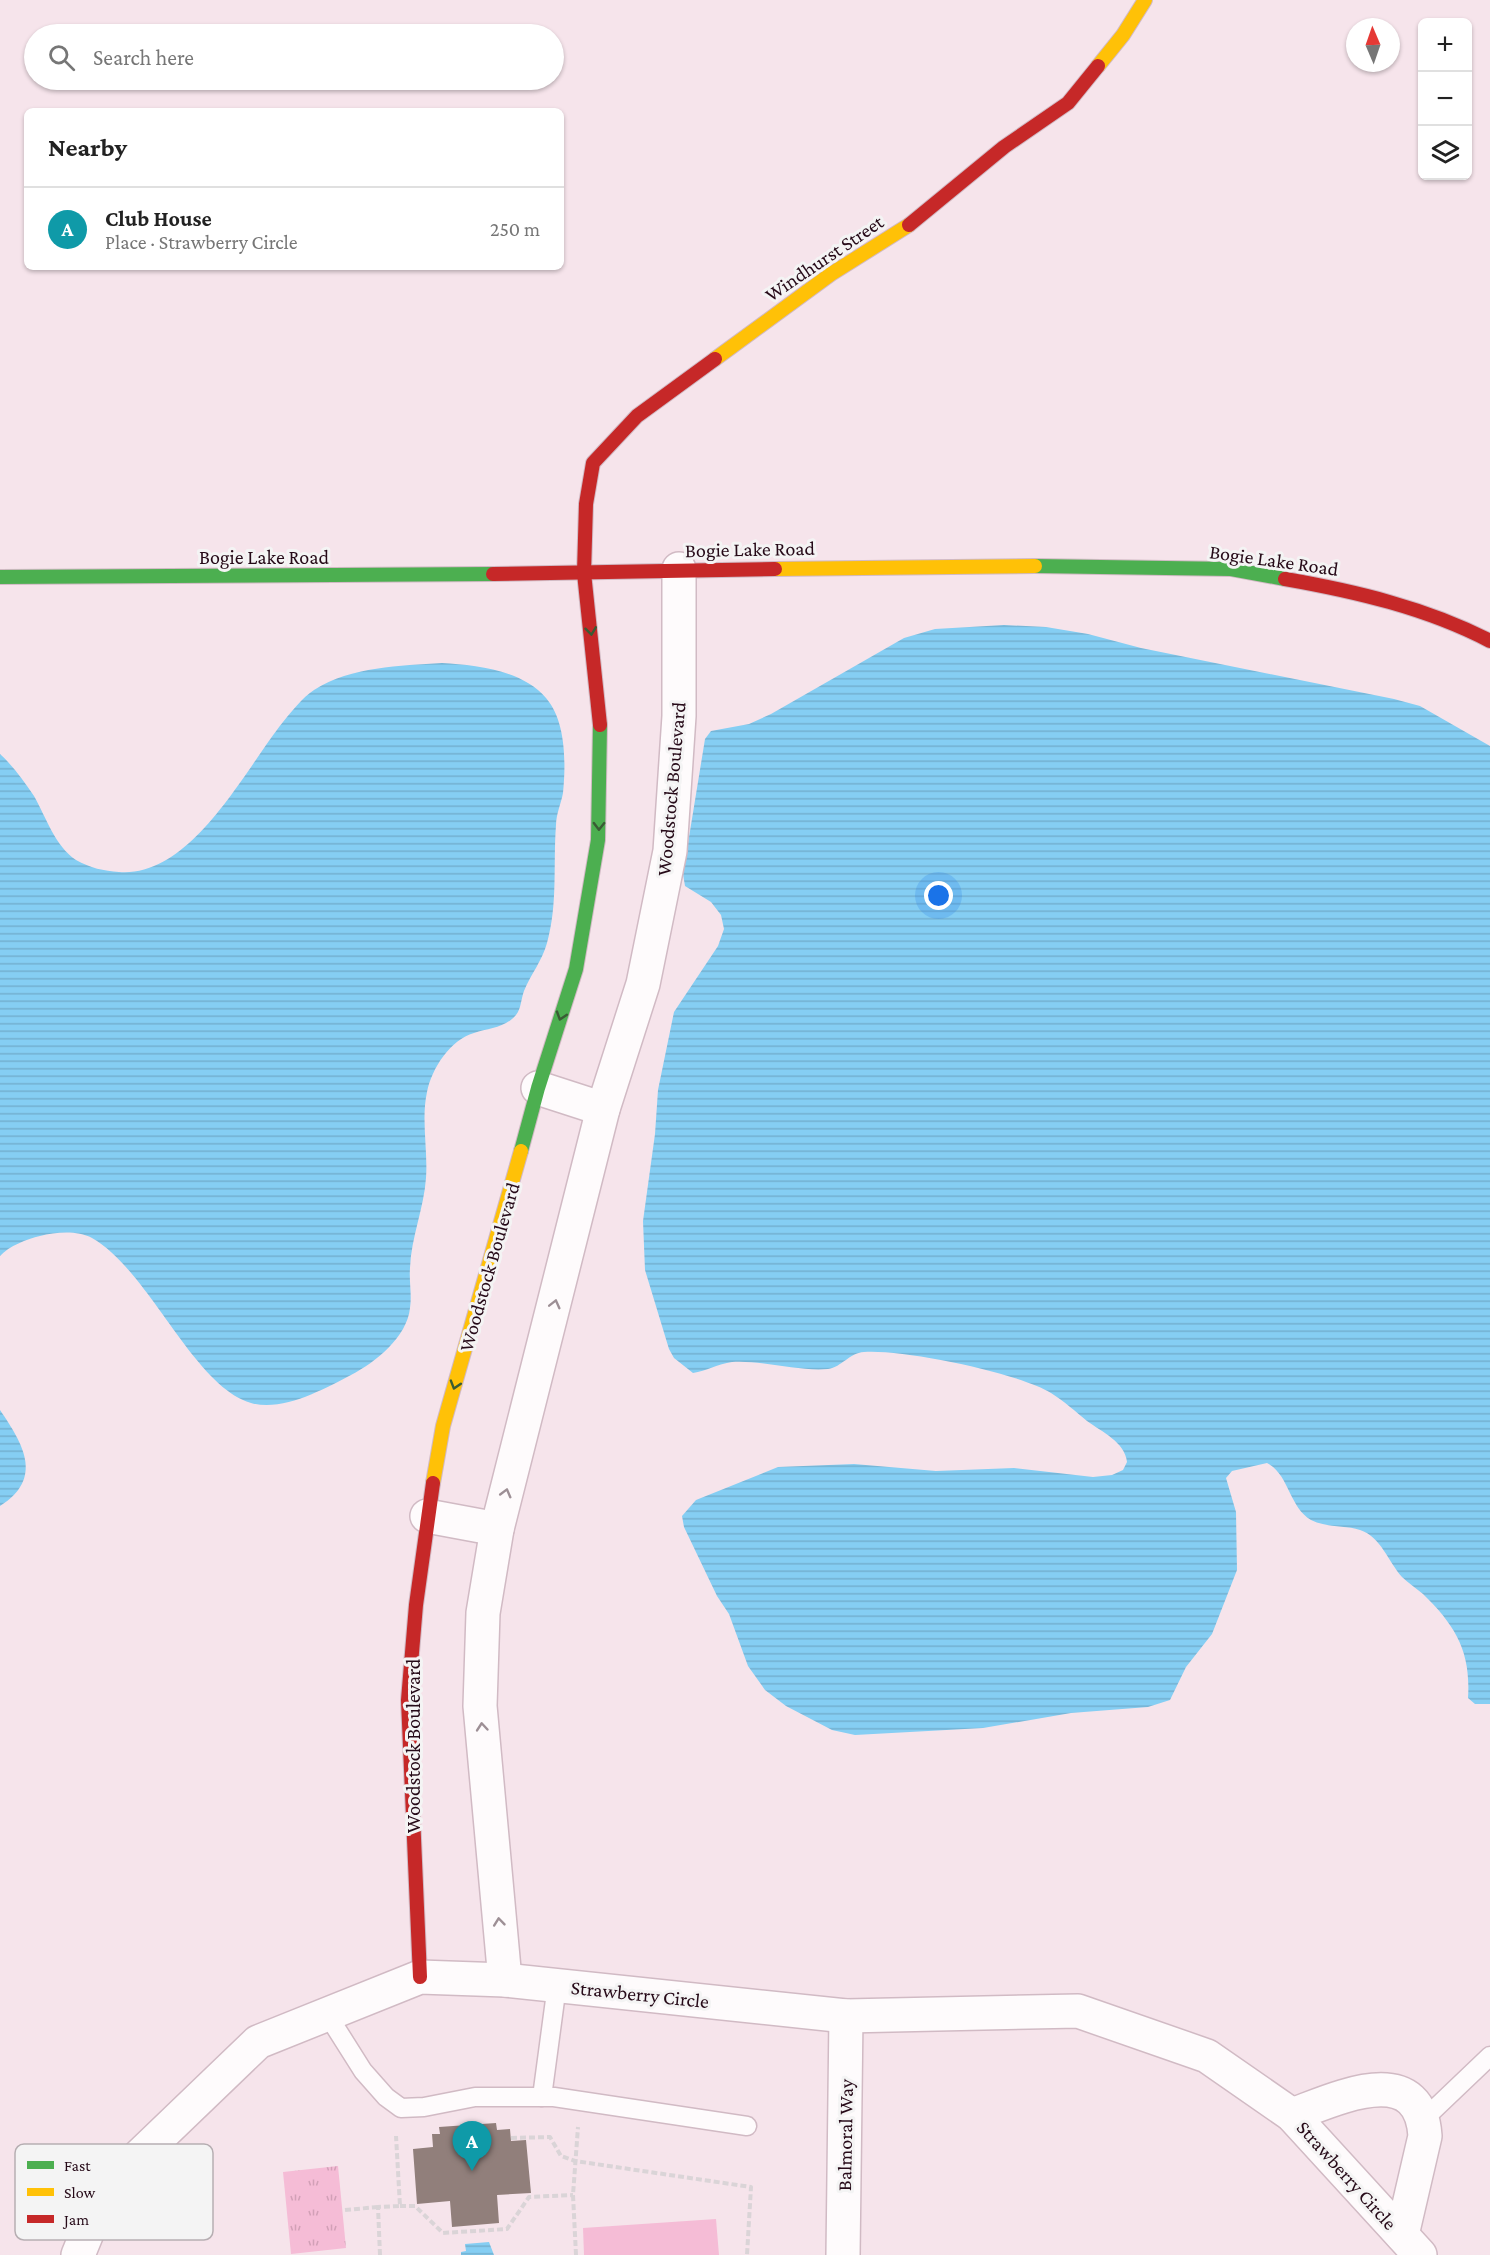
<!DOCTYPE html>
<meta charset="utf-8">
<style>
body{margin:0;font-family:"Crimson Pro",serif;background:#f6f6f6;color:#222}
.controls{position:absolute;right:18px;top:18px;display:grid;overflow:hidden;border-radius:9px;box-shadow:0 2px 4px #0004}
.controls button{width:54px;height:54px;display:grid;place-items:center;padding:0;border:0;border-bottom:2px solid #e0e0e0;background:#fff;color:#222;font:30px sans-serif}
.compass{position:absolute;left:1346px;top:18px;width:54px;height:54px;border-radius:50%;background:#fff;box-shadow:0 2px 4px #0004;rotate:358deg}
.you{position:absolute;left:939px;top:896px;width:21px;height:21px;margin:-15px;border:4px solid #fff;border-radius:50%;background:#1a73e8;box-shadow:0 0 0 9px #1a73e833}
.badge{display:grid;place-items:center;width:39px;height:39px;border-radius:50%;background:#0f766e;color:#fff;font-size:20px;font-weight:700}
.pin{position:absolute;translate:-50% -50px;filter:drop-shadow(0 2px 3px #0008)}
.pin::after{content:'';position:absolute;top:32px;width:21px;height:18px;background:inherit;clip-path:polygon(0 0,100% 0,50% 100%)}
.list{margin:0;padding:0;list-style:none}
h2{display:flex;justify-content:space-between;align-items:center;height:78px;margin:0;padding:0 24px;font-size:26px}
h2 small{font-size:20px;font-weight:400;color:#767676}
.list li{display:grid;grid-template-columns:39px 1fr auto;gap:18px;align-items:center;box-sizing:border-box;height:84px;padding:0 24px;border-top:2px solid #e0e0e0}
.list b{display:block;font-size:22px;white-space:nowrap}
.list p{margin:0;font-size:20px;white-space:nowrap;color:#767676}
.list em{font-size:20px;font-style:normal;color:#767676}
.icon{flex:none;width:33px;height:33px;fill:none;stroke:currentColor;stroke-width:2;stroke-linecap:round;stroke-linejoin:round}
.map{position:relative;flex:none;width:1490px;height:2255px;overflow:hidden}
.search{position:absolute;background:#fff;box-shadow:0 2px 4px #0004;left:24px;top:24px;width:540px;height:66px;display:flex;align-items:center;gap:15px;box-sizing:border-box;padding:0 21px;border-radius:33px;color:#767676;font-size:22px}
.panel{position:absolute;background:#fff;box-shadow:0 2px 4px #0004;left:24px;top:108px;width:540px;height:162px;border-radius:9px}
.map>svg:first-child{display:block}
.park{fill:url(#park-tufts)}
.garden{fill:#f5bcd6}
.water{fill:url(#water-rules)}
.building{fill:#917f7b}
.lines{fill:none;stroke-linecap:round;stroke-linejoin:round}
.lane-casing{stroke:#d1bac4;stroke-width:21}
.street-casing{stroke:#d1bac4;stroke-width:36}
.fast-casing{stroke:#d1bac4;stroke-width:16}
.slow-casing{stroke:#d1bac4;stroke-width:16}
.jam-casing{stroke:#d1bac4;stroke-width:16}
.path{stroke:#dad4d7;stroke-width:4;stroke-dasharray:6 3;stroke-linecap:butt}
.lane{stroke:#fefbfc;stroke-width:18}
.street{stroke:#fefbfc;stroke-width:33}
.fast{stroke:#4caf50;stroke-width:14}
.slow{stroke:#ffc107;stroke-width:14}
.jam{stroke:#c62828;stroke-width:14}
.oneway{stroke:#395c34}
.oneway2{stroke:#9d8f95}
.labels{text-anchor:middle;stroke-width:6;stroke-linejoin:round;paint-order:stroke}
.street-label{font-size:20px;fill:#260a18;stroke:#f4f4f4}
.key{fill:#f4f4f4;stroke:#b6aeb2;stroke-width:1.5}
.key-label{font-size:16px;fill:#260a18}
</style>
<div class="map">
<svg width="1490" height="2255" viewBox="0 0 1490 2255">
<defs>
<pattern id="park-tufts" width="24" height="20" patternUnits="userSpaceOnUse" patternTransform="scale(1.5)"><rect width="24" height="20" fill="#f5bcd6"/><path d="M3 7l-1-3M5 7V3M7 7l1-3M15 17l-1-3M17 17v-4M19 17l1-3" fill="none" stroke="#d2a0b7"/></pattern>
<pattern id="water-rules" width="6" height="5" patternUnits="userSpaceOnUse" patternTransform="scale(1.5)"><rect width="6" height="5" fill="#85cef3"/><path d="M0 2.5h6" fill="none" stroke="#73b0d0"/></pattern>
</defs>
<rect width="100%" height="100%" fill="#f6e4eb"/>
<!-- park -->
<polygon class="park" points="338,2166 346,2248 291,2254 283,2172"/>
<!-- garden -->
<polygon class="garden" points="716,2219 719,2255 584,2255 583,2228"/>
<!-- water -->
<g class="water">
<path d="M1004 625 1046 627 1088 634 1141 648 1394 699 1420 706 1490 746V1704H1475L1468 1698C1471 1652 1456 1626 1423 1594 1416 1588 1408 1583 1402 1577 1388 1561 1381 1537 1360 1530 1345 1525 1327 1528 1311 1520 1289 1507 1289 1474 1267 1463L1232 1471 1226 1478 1236 1512 1237 1570 1212 1634 1186 1667 1170 1700 1148 1707 1071 1713 983 1728 855 1735 832 1730 786 1706 765 1690 748 1666 729 1614 717 1596 684 1527 682 1516 696 1500 778 1467 854 1464 936 1471 1014 1468 1093 1477 1112 1475 1123 1470 1127 1462C1125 1442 1102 1432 1087 1421 1076 1412 1064 1401 1051 1393 1019 1373 903 1349 864 1352 849 1353 842 1367 828 1369 801 1372 763 1360 732 1362 718 1364 706 1371 693 1373L674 1358 669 1349 645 1270 643 1221 655 1134 658 1090 674 1012 718 946 724 929 721 915 711 902 685 886 683 874 705 739 711 731 749 724 771 714 904 638 935 629Z"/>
<path d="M442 663C476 665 522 670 546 698 566 721 566 763 563 793 561 804 556 814 556 825 553 865 558 904 547 943 542 961 531 974 524 991 521 999 521 1009 516 1015 505 1028 489 1028 474 1033 450 1040 432 1068 427 1092 421 1119 428 1150 426 1178 424 1208 411 1238 410 1268 409 1282 412 1295 410 1308 407 1337 376 1362 351 1375 324 1389 283 1412 251 1403 193 1386 149 1270 92 1238 77 1230 56 1232 40 1236 27 1239 9 1246 0 1256V754C13 766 24 781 34 796 46 817 55 846 76 860 90 868 104 871 119 872 191 878 244 771 283 722 292 711 302 698 314 690 352 666 400 666 442 663Z"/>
<path d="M0 1410C23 1444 44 1478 0 1506Z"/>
<polygon points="489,2242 494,2255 461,2255 461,2252 466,2251 465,2244"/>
</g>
<!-- building -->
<polygon class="building" points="496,2123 497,2130 510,2129 511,2141 526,2140 531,2193 497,2195 499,2223 452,2227 450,2201 417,2204 413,2149 433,2147 432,2134 440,2134 439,2127"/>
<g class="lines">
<!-- lane casing -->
<g class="lane-casing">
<g id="lane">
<polyline points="327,2014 363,2071 386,2097 401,2108 424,2107 475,2097 554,2097 747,2126"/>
<polyline points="542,2097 557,1985"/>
<polyline points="1424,2119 1490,2056"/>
</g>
</g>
<!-- street casing -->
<g class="street-casing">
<g id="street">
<polyline points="538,1088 603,1109"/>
<polyline points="427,1516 497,1529"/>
<polyline points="505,1980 480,1706 483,1613 497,1529 603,1109 643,984 670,851 679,716 679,569"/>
<path d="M1292 2115C1336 2099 1420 2058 1425 2136L1402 2235"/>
<polyline points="78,2255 105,2189 258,2042 420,1977 505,1980 846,2016 1078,2011 1207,2056 1292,2115 1420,2255"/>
<polyline points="843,2255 846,2016"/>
</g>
</g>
<!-- fast casing -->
<g class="fast-casing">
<g id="fast">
<polyline points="1035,566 1231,569 1285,579"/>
<polyline points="0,577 493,574"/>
<polyline points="521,1151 538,1088 576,969 598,840 600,725"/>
</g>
</g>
<!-- slow casing -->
<g class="slow-casing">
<g id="slow">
<polyline points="1098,66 1123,35 1145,0"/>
<polyline points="715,359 831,274 909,225"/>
<polyline points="775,569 1035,566"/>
<polyline points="433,1483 443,1426 521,1151"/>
</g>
</g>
<!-- jam casing -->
<g class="jam-casing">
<g id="jam">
<polyline points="909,225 1004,147 1068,103 1098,66"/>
<polyline points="493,574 775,569"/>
<path d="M1285 579C1354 591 1427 608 1490 641"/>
<polyline points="600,725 584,573 586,504 593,463 637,416 715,359"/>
<polyline points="420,1977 408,1700 416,1605 433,1483"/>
</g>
</g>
<!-- path -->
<g class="path">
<polyline points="511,2138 550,2137 561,2156 575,2161 751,2187 747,2255"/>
<polyline points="400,2206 415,2206 443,2233 507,2229 529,2197 573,2195"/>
<polyline points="345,2210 378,2207"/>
<polyline points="380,2255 378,2207 400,2206 396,2136"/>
<polyline points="576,2255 573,2195 578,2127"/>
</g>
<!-- lane -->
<use href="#lane" class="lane"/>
<!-- street -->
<use href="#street" class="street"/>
<!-- fast -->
<use href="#fast" class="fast"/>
<!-- slow -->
<use href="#slow" class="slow"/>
<!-- jam -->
<use href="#jam" class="jam"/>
</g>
<!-- one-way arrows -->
<defs><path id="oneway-chevron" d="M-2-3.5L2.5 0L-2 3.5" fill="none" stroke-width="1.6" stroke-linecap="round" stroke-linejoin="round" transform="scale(1.5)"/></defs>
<g class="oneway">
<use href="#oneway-chevron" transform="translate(591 631) rotate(83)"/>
<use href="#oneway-chevron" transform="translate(599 826) rotate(91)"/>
<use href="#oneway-chevron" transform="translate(561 1016) rotate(108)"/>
<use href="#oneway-chevron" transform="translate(455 1385) rotate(107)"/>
</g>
<g class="oneway2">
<use href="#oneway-chevron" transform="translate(555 1304) rotate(-76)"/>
<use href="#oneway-chevron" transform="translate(506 1493) rotate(-75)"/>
<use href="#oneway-chevron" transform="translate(482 1727) rotate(-95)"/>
<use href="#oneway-chevron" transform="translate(499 1922) rotate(-96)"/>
</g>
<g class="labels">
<!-- street labels -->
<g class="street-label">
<text transform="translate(824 258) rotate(-34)" y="7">Windhurst Street</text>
<text transform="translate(750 549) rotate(-1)" y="7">Bogie Lake Road</text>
<text x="264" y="564">Bogie Lake Road</text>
<text transform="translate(1274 560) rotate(8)" y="7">Bogie Lake Road</text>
<text transform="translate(671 789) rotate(-85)" y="7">Woodstock Boulevard</text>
<text transform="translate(489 1267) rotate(-74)" y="7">Woodstock Boulevard</text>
<text transform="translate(413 1746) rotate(-90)" y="7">Woodstock Boulevard</text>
<text transform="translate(640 1994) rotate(6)" y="7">Strawberry Circle</text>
<text transform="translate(845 2135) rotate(-89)" y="7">Balmoral Way</text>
<text transform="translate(1347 2175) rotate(48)" y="7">Strawberry Circle</text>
</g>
</g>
<!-- legend -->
<rect x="15" y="2144" width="198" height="96" rx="9" class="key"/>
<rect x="27" y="2161" width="27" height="8" fill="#4caf50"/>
<rect x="27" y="2188" width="27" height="8" fill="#ffc107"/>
<rect x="27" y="2215" width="27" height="8" fill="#c62828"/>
<g class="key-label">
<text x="64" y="2171">Fast</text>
<text x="64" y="2198">Slow</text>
<text x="64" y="2225">Jam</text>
</g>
</svg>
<div class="controls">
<button>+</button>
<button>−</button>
<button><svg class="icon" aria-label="layers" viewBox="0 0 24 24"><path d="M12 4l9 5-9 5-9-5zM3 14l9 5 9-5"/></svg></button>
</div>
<svg class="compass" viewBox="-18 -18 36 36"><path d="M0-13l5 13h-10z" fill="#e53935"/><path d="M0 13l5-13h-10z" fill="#767676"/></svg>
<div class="you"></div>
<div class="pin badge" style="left:472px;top:2171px;background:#0f9aa8">A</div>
<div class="search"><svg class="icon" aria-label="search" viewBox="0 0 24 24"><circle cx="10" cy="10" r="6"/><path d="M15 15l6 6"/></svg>Search here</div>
<section class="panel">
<h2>Nearby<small></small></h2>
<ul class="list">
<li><span class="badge" style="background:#0f9aa8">A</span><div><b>Club House</b><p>Place · Strawberry Circle</p></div><em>250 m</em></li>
</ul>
</section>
</div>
